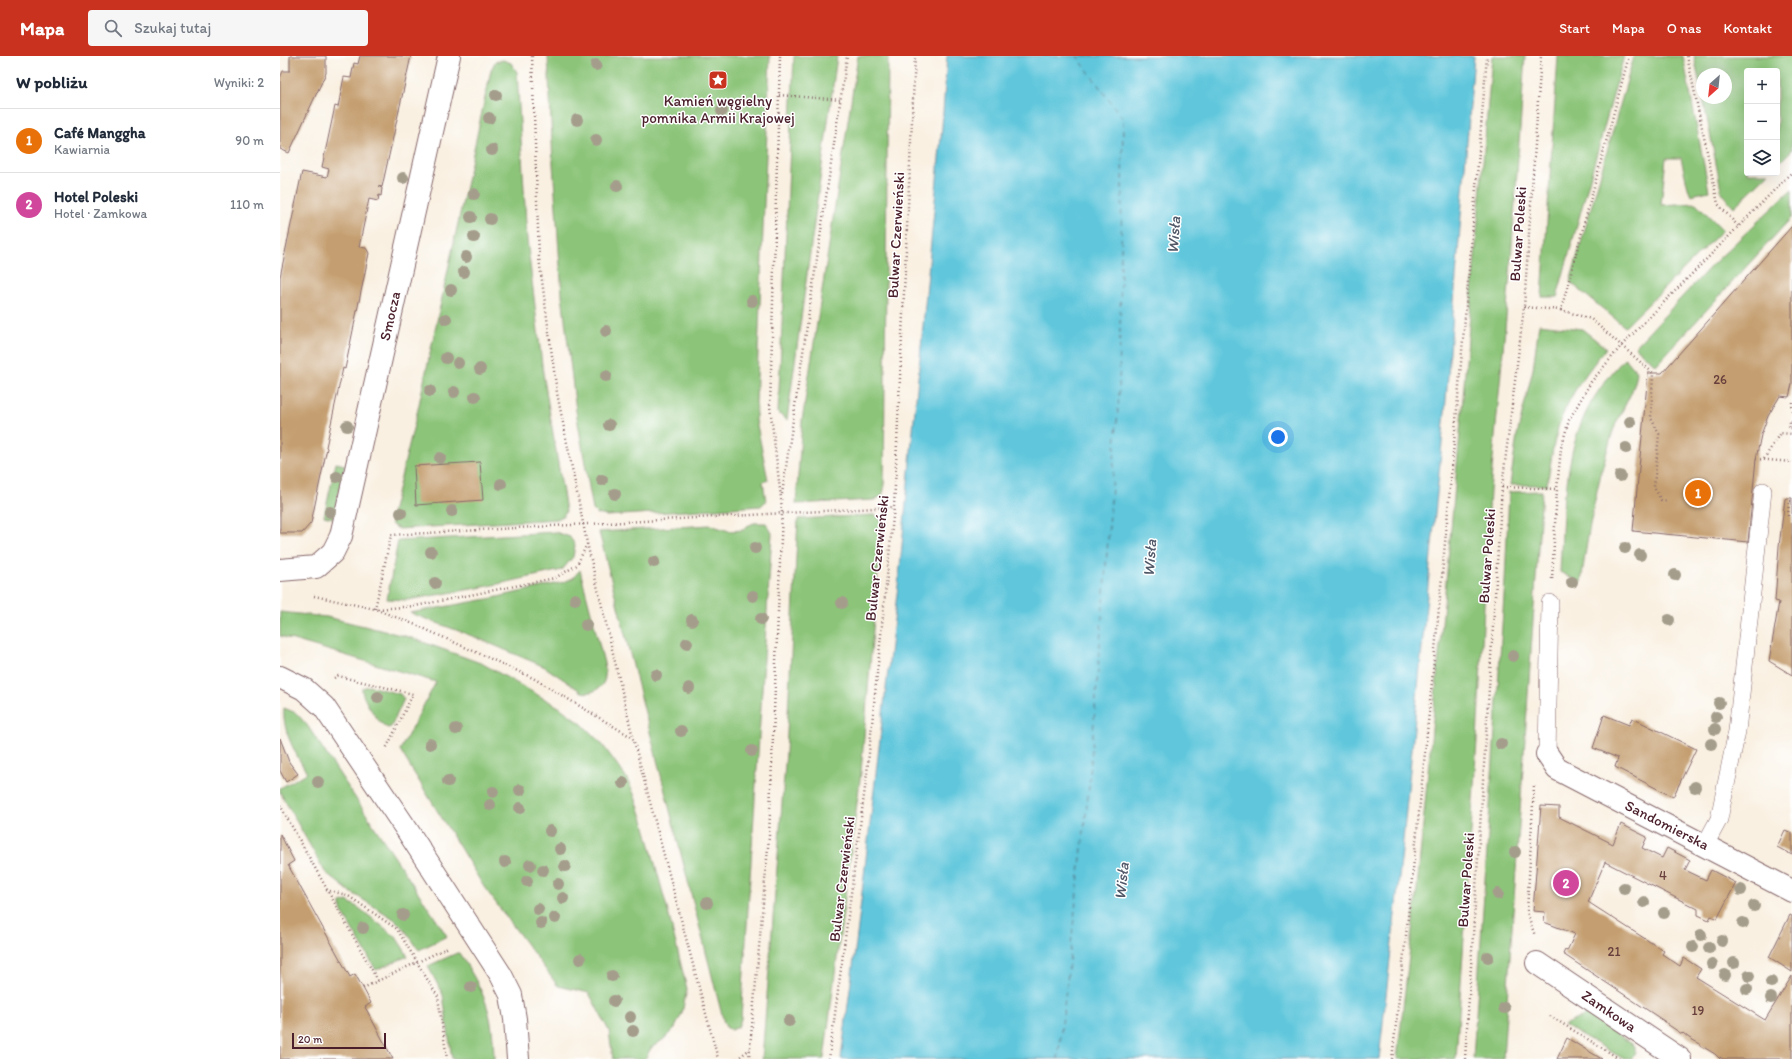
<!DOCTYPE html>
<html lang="pl">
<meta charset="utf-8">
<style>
body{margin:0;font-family:Itim,sans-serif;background:#f6f6f7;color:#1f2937}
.controls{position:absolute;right:12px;top:12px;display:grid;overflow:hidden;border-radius:4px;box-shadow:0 4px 16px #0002}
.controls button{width:36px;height:36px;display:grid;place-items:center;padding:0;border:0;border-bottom:1px solid #e0e1e3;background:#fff;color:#1f2937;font:20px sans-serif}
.compass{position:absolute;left:1416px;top:12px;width:36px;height:36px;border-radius:50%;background:#fff;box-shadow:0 4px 16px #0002;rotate:207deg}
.scale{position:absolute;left:12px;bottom:10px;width:94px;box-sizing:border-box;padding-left:4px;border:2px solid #4a1f2b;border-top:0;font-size:11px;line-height:14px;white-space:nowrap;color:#4a1f2b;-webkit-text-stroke:3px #fff;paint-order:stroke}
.you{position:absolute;left:998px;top:381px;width:14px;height:14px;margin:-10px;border:3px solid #fff;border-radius:50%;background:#1a73e8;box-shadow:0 0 0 6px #1a73e833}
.badge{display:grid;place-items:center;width:26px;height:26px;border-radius:50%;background:#c8321e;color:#fff;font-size:13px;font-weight:700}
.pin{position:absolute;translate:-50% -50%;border:2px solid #fff;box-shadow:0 1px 4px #0006}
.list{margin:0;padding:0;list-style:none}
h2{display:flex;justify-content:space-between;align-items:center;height:52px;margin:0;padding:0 16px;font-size:17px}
h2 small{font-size:13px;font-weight:400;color:#747a83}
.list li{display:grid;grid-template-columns:26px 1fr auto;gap:12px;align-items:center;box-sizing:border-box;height:64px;padding:0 16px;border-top:1px solid #e0e1e3}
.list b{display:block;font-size:15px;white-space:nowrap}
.list p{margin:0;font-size:13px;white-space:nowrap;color:#747a83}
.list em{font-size:13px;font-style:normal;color:#747a83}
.icon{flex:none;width:22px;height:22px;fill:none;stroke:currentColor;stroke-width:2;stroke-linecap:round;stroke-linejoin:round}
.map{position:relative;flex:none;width:1512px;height:1003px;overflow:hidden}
header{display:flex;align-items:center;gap:24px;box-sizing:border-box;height:56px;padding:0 20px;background:#c8321e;color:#fff}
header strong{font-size:19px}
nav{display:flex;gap:22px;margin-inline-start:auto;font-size:14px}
.search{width:280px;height:36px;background:#f6f6f7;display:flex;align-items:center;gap:10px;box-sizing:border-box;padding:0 14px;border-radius:4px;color:#747a83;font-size:15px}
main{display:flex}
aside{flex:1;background:#fff}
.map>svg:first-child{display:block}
.green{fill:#8cc579;stroke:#6b7252}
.water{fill:#5fc6db;stroke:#547283}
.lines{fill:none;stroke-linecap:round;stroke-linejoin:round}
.ferry{stroke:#515969;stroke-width:1;stroke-dasharray:5 4;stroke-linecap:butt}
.building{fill:#c49e6f}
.service-casing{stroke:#87686b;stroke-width:18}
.pedestrian-casing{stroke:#87686b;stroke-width:24}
.minor-casing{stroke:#87686b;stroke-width:24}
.path{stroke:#87686b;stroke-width:2.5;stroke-dasharray:1 3;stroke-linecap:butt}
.service{stroke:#fff;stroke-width:17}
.pedestrian{stroke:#fff;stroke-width:22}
.minor{stroke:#fff;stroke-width:22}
.tree{fill:#a59d8c}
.labels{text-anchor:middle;stroke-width:3;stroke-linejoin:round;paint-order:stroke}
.number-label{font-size:13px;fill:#683f3c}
.poi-label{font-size:15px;fill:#4a1f2b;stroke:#fff}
.street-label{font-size:15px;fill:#4a1f2b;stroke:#fff}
.water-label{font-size:16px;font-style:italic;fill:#515969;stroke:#fff}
</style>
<header>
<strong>Mapa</strong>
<div class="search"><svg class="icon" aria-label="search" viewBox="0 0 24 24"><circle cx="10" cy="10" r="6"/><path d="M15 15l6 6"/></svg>Szukaj tutaj</div>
<nav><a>Start</a><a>Mapa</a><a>O nas</a><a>Kontakt</a></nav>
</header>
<main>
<aside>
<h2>W pobliżu<small>Wyniki: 2</small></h2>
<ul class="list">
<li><span class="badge" style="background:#e8710a">1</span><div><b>Café Manggha</b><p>Kawiarnia</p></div><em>90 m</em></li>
<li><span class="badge" style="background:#d1479c">2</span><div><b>Hotel Poleski</b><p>Hotel · Zamkowa</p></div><em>110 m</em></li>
</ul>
</aside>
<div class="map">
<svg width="1512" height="1003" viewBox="0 0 1512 1003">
<rect width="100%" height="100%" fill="#fff"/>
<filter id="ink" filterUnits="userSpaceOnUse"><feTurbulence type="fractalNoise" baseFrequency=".025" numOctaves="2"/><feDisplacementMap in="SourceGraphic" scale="8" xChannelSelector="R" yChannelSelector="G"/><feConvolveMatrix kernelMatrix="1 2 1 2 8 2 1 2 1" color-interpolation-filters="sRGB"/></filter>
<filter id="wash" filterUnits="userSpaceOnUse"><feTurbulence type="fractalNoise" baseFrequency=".012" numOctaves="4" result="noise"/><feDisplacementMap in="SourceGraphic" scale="16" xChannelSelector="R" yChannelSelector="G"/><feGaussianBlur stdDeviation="0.9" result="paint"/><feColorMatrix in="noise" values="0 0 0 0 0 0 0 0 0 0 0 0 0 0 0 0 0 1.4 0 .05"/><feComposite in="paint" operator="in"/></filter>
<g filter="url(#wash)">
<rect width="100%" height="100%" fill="#f9f0e1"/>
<!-- green -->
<g class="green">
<polygon points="268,0 490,0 476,347 476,364 488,424 483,426 486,445 481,450 327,460 317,458 313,454 296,355 282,239 273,108"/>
<polygon points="514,0 557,0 507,364 498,357"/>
<polygon points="578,0 608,0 604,434 602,440 594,444 516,448 522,365"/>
<polygon points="1212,0 1245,0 1230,218 1210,435 1197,684 1176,1003 1117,1003 1137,832 1179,388"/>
<polygon points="1278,0 1344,0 1277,241 1262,241"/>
<polygon points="1354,0 1403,0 1429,135 1411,139 1408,132 1401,102 1386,102 1381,149 1416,147 1443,174 1345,271 1290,226"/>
<polygon points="1414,0 1512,0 1512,94 1497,109 1497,15 1467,15 1467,117 1489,117 1454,151 1442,138 1423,42 1446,42 1446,18 1422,18 1422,39"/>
<polygon points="223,4 231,7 237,16 247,183 263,317 286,455 283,460 277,463 119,473 112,469 111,461 138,353 211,14 215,6"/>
<polygon points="1512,133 1512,161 1376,309 1355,291 1432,209"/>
<path d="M1259 268 1302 273 1326 292C1309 314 1291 336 1281 363 1273 384 1271 407 1267 429H1230L1237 379 1253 313Z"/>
<path d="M1345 302 1357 316C1355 337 1340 355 1333 375 1317 425 1308 475 1301 527L1280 516 1284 437H1286C1291 379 1306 344 1345 302Z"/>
<polygon points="56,407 65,409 53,462 44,460"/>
<polygon points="1262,435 1223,1003 1193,1003 1225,525 1229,436"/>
<polygon points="595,459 599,461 602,467 581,716 544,1003 482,1003 506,696 518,463"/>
<polygon points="474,467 486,467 492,477 461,963 458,971 451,974 446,971 444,967 319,476 430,469 449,475 464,474 467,470"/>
<polygon points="275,476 290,481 295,489 293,501 282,514 209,530 127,544 107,543 118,485"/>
<path d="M300 514 324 607C324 611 326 616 325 620 325 631 312 639 302 636L265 611 195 581 130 557 213 542 284 526 293 522Z"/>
<polygon points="0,556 47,561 129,581 203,608 279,651 302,668 322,688 346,721 354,738 364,767 386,848 407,933 402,957 395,972 384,983 371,992 365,1003 333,1003 329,975 309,937 278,930 204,831 120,694 156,626 0,580"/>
<path d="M89 630 120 638 124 643 111 671 108 672C100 670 80 640 82 632Z"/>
<path d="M4 652 16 657 27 669 167 880 139 894 125 874 114 863 69 835 45 816 0 736V732L27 717C16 698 2 676 4 652Z"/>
<polygon points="67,845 79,852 116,881 128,900 96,914 61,854 61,847"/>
<path d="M177 897H179C205 936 213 956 214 1003H172L163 939 148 910Z"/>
<polygon points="1308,958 1355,990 1355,996 1351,1003 1344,1003 1284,969"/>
</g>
<!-- water -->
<polygon class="water" points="667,0 1194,0 1165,356 1122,795 1099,1003 561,1003 577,879 619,521 662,71"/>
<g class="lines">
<!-- ferry -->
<polyline class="ferry" points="778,1003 809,731 839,340 843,63 797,0"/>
</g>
<g id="blocks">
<!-- building -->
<g class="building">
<polygon points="10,0 46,0 46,17 9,97 0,93 0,22 3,15 10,15"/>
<polygon points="80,0 131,0 102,131 98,130 102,132 101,140 99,139 98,145 89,143 79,191 86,192 89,197 65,313 63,312 46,391 47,392 31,467 22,477 0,477 0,221 22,116 47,121 49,113 42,111 55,50 58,51 64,21 71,22 74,7 78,8"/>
<polygon points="1512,170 1512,328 1509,341 1500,340 1488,360 1481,379 1476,403 1468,486 1353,475 1368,317 1382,317"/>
<polygon points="200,406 203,444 136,449 134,410"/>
<polygon points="1506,442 1512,442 1512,619 1489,605 1499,546 1495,545 1499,490 1505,443"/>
<polygon points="1324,659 1349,669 1352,662 1416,693 1393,741 1335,711 1338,702 1313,692"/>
<polygon points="0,682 9,706 18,718 6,726 0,715"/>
<polygon points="1261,750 1279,751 1279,761 1333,788 1341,768 1367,781 1362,792 1382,802 1387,792 1410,804 1405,814 1426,824 1431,814 1456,827 1437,863 1431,860 1429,864 1418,859 1418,853 1325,806 1308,846 1384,895 1382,898 1400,910 1404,902 1421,913 1416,921 1485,964 1512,920 1512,1003 1443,1003 1440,1001 1440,1003 1435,998 1420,989 1420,988 1409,982 1403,977 1402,978 1387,968 1387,967 1283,898 1285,894 1287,895 1295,878 1264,866 1265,856 1253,855"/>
<polygon points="1505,774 1512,777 1512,799 1497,791"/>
<polygon points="0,778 14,805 8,809 70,921 75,918 83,932 91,947 85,951 113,1003 0,1003"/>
<polygon points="1510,859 1512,860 1512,916 1489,901"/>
<polygon points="1287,982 1305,993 1322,1003 1277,1003"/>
</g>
</g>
</g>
<g filter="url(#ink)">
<use href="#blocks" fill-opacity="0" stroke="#87686b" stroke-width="1"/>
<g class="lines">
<!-- service casing -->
<g class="service-casing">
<g id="service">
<polyline points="1267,698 1270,547"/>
<polyline points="1425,789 1439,763 1457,675 1483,435"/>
</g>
</g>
<!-- pedestrian casing -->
<g class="pedestrian-casing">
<polyline id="pedestrian" points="0,621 24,633 44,651 127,774 221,919 231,939 235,963 238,1003"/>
</g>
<!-- minor casing -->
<g class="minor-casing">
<g id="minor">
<polyline points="0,514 36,511 53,496 61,480 169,0"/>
<polyline points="1267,698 1277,713 1512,835"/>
<polyline points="1257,907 1400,1003"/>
</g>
</g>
<!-- path -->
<g class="path">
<polyline points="252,0 259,202 277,337 307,487 353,682 438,1003"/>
<polyline points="1407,0 1438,148 1458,170"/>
<polyline points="499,39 561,44"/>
<polyline points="1244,251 1281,254 1349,0"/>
<polyline points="1281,254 1311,263 1373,317 1371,362 1379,378 1374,431 1381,444 1388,445"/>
<polyline points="1512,346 1512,357"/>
<polyline points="1512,365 1510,364 1509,372 1512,372"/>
<polyline points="1476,403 1512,406"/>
<polyline points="1484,403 1500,377 1512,378"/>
<polyline points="1222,431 1277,433"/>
<polyline points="502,438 567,0"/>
<polyline points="1508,460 1509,445 1512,445"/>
<polyline points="1272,523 1277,433 1281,392 1289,364 1311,326 1342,289 1512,116"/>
<polyline points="34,540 95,553 136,569 253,622 353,682"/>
<polyline points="95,553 111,479 614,451"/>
<polyline points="98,553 135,550 275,522 297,509 307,488"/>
<polyline points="54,622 58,620 133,638 106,693"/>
<polyline points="1254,730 1247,856 1255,880"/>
<polyline points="0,749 98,925"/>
<polyline points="46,834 67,839 117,873 158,941 167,1003"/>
<polyline points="83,932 169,891"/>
<polyline points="1270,960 1340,1003"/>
<polyline points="457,1003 470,993"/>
<polyline points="469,1003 489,780 502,457 501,442 490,350 500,0"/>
<polyline points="549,1003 587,717 614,451 635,0"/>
<path d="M1112 1003C1151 669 1179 335 1207 0"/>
<polyline points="1185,1003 1222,431 1244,251 1261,0"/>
</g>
<!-- service -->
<use href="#service" class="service"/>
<!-- pedestrian -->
<use href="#pedestrian" class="pedestrian"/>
<!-- minor -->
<use href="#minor" class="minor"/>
</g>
<!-- trees -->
<g class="tree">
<circle cx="316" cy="9" r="6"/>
<circle cx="216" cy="39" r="6"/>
<circle cx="442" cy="55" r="6"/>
<circle cx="209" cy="62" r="6"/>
<circle cx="297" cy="64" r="6"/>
<circle cx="316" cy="84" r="6"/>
<circle cx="212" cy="94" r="6"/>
<circle cx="123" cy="122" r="6"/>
<circle cx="337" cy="130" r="6"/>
<circle cx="194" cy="138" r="6"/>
<circle cx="191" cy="161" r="6"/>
<circle cx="210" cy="163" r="6"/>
<circle cx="194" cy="181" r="6"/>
<circle cx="186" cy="201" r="6"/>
<circle cx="184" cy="216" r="6"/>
<circle cx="171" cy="234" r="6"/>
<circle cx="472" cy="245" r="6"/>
<circle cx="166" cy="263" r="6"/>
<circle cx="326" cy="275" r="6"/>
<circle cx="166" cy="302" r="6"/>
<circle cx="178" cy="307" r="6"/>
<circle cx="200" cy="313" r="6"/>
<circle cx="326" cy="320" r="6"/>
<circle cx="150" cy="335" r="6"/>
<circle cx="174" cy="336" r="6"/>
<circle cx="195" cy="341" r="6"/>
<circle cx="1350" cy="366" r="6"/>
<circle cx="329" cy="369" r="6"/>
<circle cx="67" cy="370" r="6"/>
<circle cx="1346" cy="392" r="6"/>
<circle cx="160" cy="402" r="6"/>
<circle cx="1340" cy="420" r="6"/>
<circle cx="57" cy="421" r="6"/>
<circle cx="322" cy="424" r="6"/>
<circle cx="221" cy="428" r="6"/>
<circle cx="335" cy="438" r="6"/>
<circle cx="172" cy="455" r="6"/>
<circle cx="50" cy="456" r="6"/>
<circle cx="121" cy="457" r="6"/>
<circle cx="475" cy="492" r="6"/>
<circle cx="1345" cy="492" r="6"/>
<circle cx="151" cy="496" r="6"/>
<circle cx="1360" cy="499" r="6"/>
<circle cx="374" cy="506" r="6"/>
<circle cx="1395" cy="519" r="6"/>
<circle cx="1292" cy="526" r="6"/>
<circle cx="155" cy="527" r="6"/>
<circle cx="473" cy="540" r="6"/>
<circle cx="295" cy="543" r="6"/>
<circle cx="562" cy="547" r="6"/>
<circle cx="481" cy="563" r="6"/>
<circle cx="412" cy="564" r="6"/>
<circle cx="1389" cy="564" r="6"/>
<circle cx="306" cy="569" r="6"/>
<circle cx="407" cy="587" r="6"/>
<circle cx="1233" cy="600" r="6"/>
<circle cx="376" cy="619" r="6"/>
<circle cx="409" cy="632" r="6"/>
<circle cx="98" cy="641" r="6"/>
<circle cx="1439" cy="647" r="6"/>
<circle cx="1436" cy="661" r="6"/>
<circle cx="176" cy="673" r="6"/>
<circle cx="1435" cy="673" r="6"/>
<circle cx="401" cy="675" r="6"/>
<circle cx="150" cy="688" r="6"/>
<circle cx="1221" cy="688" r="6"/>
<circle cx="1431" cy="688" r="6"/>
<circle cx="472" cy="695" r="6"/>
<circle cx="168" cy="725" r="6"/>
<circle cx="38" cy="726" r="6"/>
<circle cx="343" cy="727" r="6"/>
<circle cx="1415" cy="731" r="6"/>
<circle cx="240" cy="734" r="6"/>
<circle cx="213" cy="736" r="6"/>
<circle cx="210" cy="749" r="6"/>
<circle cx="240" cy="752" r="6"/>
<circle cx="270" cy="775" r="6"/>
<circle cx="280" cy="793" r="6"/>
<circle cx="1235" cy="796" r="6"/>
<circle cx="225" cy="806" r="6"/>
<circle cx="250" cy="809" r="6"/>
<circle cx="285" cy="810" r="6"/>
<circle cx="263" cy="814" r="6"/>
<circle cx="247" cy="825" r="6"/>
<circle cx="278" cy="828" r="6"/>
<circle cx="1344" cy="832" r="6"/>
<circle cx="1461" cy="834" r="6"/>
<circle cx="1218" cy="838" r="6"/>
<circle cx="283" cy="842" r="6"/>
<circle cx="1364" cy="846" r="6"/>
<circle cx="427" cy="847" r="6"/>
<circle cx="1474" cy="850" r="6"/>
<circle cx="258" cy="853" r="6"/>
<circle cx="1384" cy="857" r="6"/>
<circle cx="123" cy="859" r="6"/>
<circle cx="275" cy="862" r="6"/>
<circle cx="261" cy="867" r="6"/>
<circle cx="1463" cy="867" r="6"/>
<circle cx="83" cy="872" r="6"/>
<circle cx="1421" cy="879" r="6"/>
<circle cx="1442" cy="885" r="6"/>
<circle cx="1413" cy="891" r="6"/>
<circle cx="1429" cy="892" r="6"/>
<circle cx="1208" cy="901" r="6"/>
<circle cx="300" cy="903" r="6"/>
<circle cx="1454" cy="907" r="6"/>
<circle cx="1432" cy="908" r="6"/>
<circle cx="1445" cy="919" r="6"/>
<circle cx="332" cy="920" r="6"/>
<circle cx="1469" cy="920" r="6"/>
<circle cx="1491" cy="926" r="6"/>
<circle cx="191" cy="931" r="6"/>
<circle cx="1467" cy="933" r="6"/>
<circle cx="1491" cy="942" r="6"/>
<circle cx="334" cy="945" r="6"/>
<circle cx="1224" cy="952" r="6"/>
<circle cx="350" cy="961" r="6"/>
<circle cx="509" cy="965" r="6"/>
<circle cx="353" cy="975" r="6"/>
</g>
</g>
<!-- icons -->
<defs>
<g id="sight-square" transform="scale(1)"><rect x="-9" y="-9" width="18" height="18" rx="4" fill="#c8321e" stroke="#fff"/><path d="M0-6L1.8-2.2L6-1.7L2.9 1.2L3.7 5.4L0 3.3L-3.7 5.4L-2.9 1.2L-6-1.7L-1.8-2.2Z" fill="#fff"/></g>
</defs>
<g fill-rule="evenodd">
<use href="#sight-square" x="438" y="24"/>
</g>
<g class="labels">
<!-- number labels -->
<g class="number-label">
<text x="1440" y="328">26</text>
<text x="1383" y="824">4</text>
<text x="1334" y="900">21</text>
<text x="1418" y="959">19</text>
</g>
<!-- poi labels -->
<g class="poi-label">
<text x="438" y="50">Kamień węgielny<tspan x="438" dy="17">pomnika Armii Krajowej</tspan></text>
</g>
<!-- street labels -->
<g class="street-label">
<text transform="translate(1238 178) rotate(-86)" y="5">Bulwar Poleski</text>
<text transform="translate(616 179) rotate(-87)" y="5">Bulwar Czerwieński</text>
<text transform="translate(110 260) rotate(-77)" y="5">Smocza</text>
<text transform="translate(1207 500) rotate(-86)" y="5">Bulwar Poleski</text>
<text transform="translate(597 502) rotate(-84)" y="5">Bulwar Czerwieński</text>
<text transform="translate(1387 769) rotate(27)" y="5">Sandomierska</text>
<text transform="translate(562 823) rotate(-83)" y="5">Bulwar Czerwieński</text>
<text transform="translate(1186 824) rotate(-86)" y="5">Bulwar Poleski</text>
<text transform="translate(1329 955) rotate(34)" y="5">Zamkowa</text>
</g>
<!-- water labels -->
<g class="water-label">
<text transform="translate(893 179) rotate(-86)" y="6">Wisła</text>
<text transform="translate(869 502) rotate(-86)" y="6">Wisła</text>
<text transform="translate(841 825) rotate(-84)" y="6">Wisła</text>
</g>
</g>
</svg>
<div class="controls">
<button>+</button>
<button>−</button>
<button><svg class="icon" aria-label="layers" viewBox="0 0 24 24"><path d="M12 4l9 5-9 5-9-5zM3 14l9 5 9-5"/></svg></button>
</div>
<svg class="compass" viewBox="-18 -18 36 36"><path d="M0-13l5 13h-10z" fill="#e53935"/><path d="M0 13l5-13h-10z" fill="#747a83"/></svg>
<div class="scale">20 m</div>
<div class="you"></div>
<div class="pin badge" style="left:1418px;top:437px;background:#e8710a">1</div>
<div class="pin badge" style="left:1286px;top:827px;background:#d1479c">2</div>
</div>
</main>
